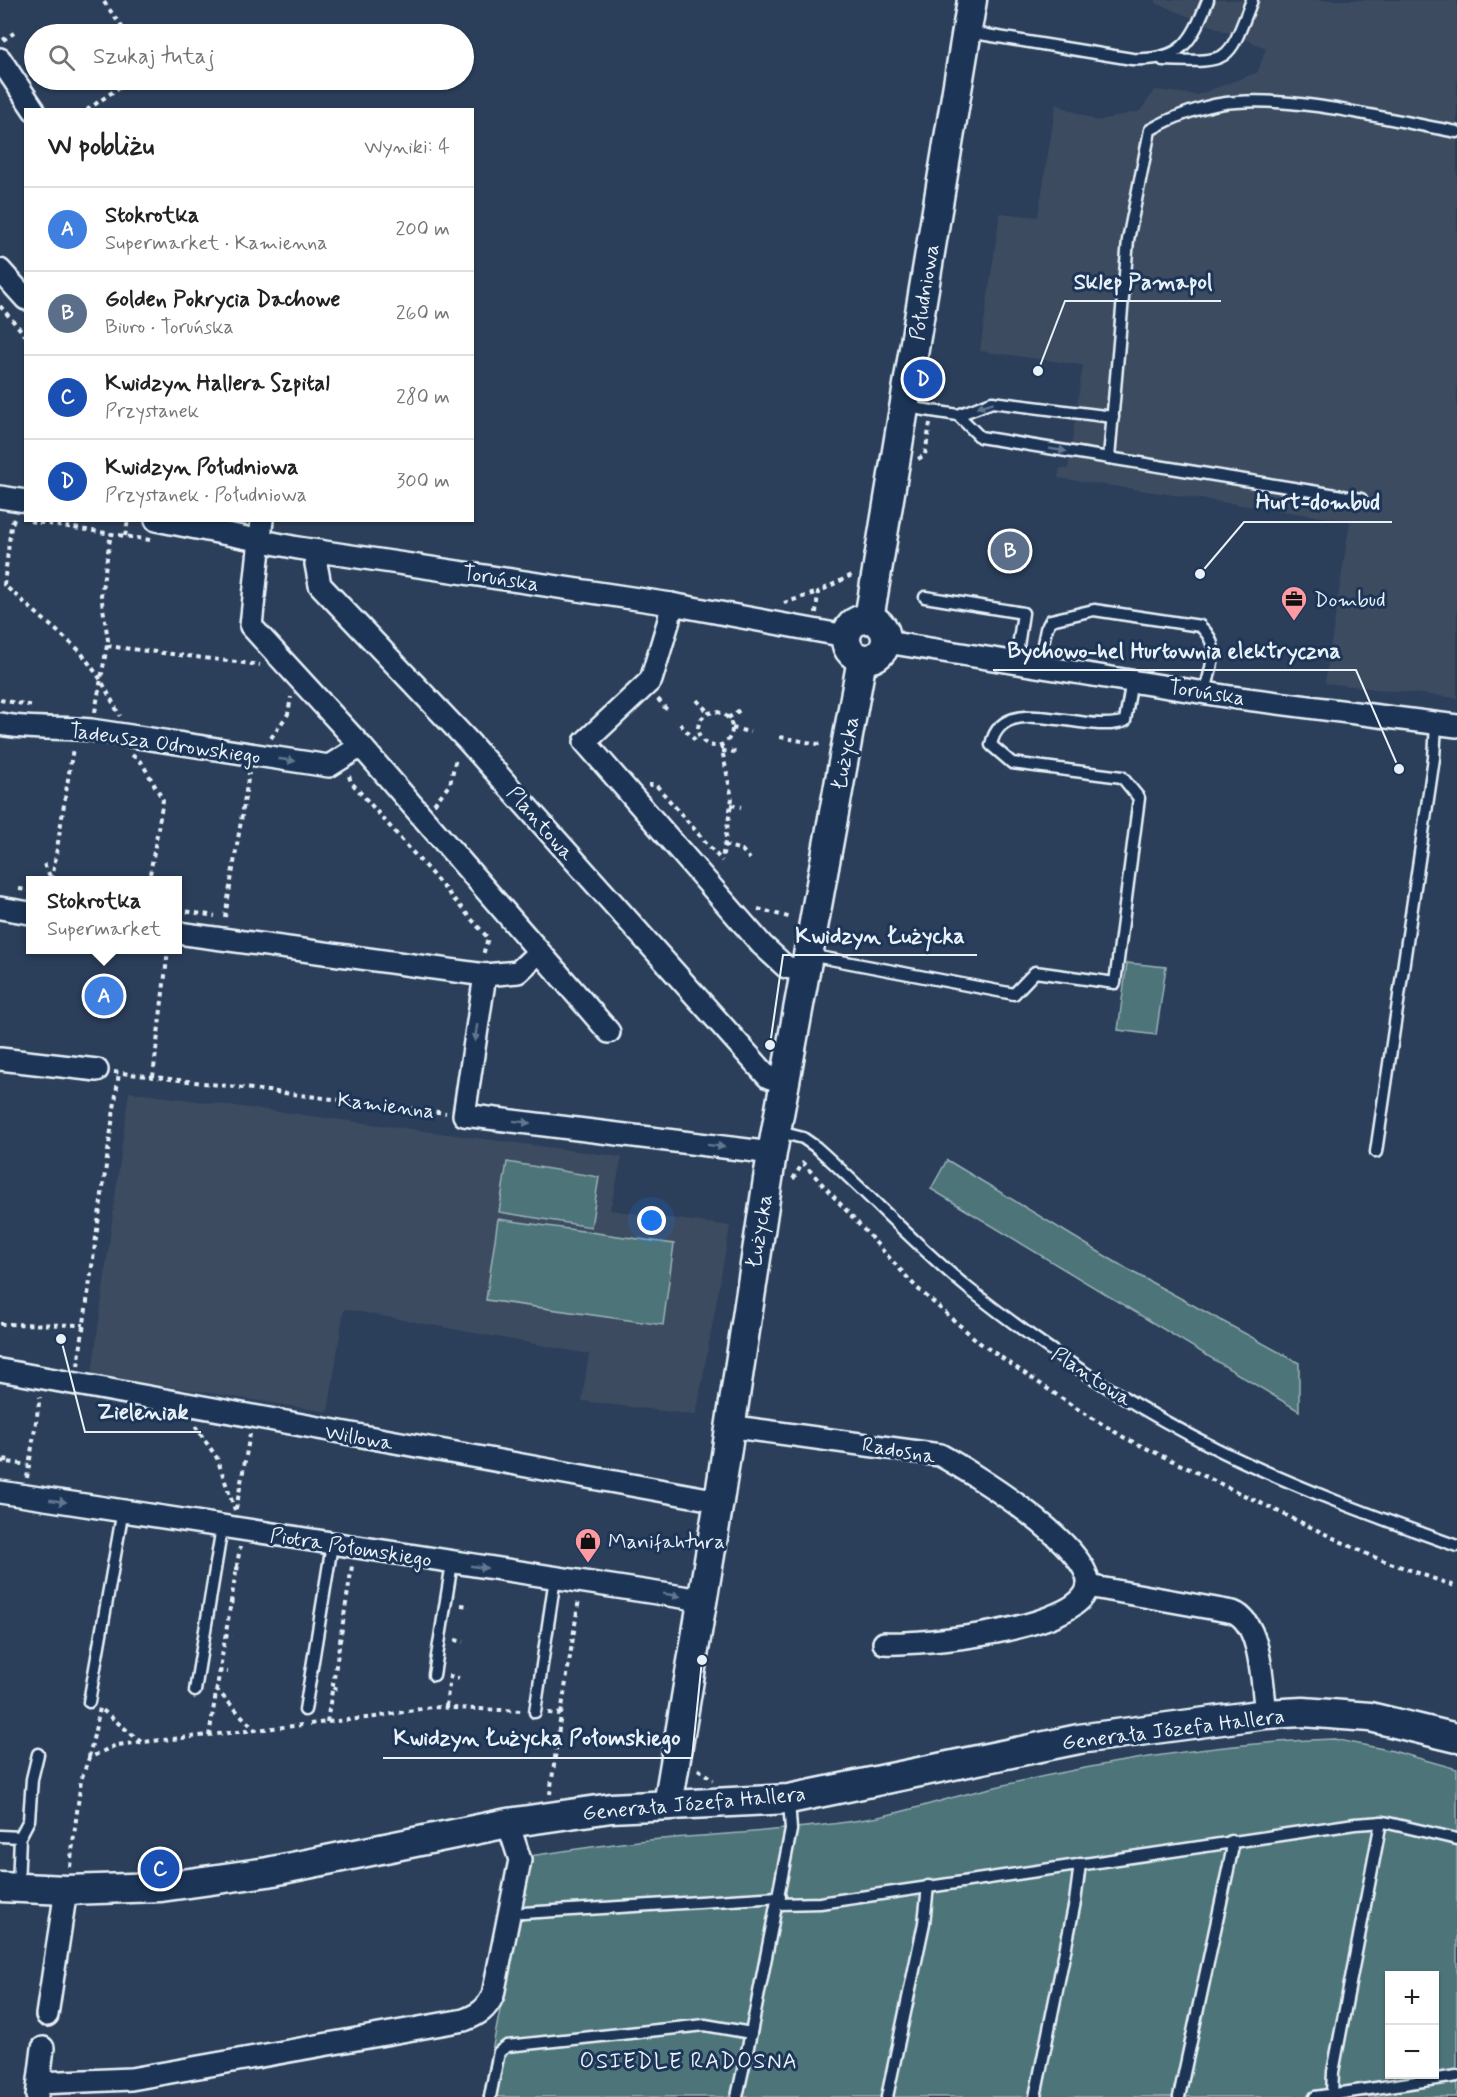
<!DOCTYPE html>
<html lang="pl">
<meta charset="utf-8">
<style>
body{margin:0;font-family:Mynerve,sans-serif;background:#f2f2f2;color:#222}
.controls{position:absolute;right:18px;bottom:18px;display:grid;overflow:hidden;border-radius:0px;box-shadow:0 2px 4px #0004}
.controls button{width:54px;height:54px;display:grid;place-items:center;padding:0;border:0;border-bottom:2px solid #e0e0e0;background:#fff;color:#222;font:30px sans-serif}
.you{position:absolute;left:652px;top:1221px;width:21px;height:21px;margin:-15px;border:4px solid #fff;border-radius:50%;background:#1a73e8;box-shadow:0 0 0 9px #1a73e833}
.badge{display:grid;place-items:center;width:39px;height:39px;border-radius:50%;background:#7c3aed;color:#fff;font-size:20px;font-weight:700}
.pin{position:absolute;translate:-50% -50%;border:3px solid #fff;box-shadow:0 2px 6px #0006}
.popup{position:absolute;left:26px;top:876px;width:156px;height:78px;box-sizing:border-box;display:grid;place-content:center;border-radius:0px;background:#fff;filter:drop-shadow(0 2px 4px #0005);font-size:20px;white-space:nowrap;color:#767676}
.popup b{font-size:22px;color:#222}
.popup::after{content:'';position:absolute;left:50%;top:100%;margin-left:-12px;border:12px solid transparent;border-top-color:#fff}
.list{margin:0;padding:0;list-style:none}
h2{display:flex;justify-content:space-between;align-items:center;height:78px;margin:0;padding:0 24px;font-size:26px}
h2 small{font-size:20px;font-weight:400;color:#767676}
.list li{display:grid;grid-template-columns:39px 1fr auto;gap:18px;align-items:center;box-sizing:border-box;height:84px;padding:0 24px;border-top:2px solid #e0e0e0}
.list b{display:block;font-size:22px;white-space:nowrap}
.list p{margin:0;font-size:20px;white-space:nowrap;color:#767676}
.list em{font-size:20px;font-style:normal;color:#767676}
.icon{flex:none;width:33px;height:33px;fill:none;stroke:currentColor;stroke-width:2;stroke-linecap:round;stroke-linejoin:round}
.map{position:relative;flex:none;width:1457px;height:2097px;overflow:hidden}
.search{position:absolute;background:#fff;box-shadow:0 2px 4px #0004;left:24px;top:24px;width:450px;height:66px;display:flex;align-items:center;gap:15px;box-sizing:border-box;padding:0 21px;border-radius:33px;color:#767676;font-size:22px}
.panel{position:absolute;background:#fff;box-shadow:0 2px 4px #0004;left:24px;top:108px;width:450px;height:414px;border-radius:0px}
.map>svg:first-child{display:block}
.built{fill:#3c4b60}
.green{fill:#4e7579;stroke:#9bb3b8;stroke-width:1.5;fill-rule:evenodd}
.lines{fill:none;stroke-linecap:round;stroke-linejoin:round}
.lane-casing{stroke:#e8f1f8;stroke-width:15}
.street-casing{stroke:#e8f1f8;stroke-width:26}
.secondary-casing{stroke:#e8f1f8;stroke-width:33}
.path{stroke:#e8f1f8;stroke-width:4;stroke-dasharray:4.5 4.5;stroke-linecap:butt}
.lane{stroke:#1d3557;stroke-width:10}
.street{stroke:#1d3557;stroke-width:21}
.secondary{stroke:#1d3557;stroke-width:28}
.oneway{fill:#64778f}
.labels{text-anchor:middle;stroke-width:6;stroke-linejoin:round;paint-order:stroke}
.street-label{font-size:21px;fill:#e8f1f8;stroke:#1d3557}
.poi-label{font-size:21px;fill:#e8f1f8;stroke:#1d3557;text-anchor:start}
.neighbourhood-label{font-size:22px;letter-spacing:1.5px;fill:#e8f1f8;stroke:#1d3557}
.leader{fill:none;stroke:#e8f1f8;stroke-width:2}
.callout-dot{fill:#e8f1f8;stroke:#1d3557;stroke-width:2}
.callout-label{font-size:22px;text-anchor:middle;font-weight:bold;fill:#e8f1f8;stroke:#1d3557;stroke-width:6;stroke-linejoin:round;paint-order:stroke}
</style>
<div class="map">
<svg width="1457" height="2097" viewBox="0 0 1457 2097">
<rect width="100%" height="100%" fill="#2b3f5b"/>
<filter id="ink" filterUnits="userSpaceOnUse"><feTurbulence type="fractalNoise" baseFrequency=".0167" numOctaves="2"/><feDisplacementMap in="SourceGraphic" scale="12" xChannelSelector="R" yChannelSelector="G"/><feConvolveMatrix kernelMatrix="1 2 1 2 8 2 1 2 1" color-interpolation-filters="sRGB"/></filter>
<g filter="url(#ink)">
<!-- built -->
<g class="built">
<polygon points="1156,0 1457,0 1457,698 1325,683 1350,521 1058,478 1060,468 1068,469 1083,365 980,351 1000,213 1038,217 1056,104 1097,121 1140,111 1155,90 1197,95 1258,72 1266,48 1156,3"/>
<polygon points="129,1092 622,1157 610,1210 730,1226 696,1415 582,1401 589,1354 344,1309 328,1412 92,1374"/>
</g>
<!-- green -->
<g class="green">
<polygon points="1127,963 1166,967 1156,1035 1118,1030"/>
<polygon points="947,1160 1127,1269 1299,1363 1299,1411 931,1189"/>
<polygon points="507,1162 599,1177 591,1227 499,1212"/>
<polygon points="498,1219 674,1244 663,1325 486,1300"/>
<path d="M1334 1739 1393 1751 1457 1769V2097H483L530 1856C573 1850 617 1842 661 1839 732 1833 802 1830 873 1818 906 1812 938 1801 970 1793 1088 1764 1212 1743 1334 1739ZM1390 1976H1434V2074H1390Z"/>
</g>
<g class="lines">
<!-- lane casing -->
<g class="lane-casing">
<g id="lane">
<path d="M968 32 1132 59C1182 61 1191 43 1208 0"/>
<path d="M1163 60C1232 62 1227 64 1252 0"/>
<polyline points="906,407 958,415 992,402 1113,417"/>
<polyline points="958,415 980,437 1361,499"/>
<path d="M1109 458 1128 240 1150 130C1172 117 1209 103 1236 102 1304 97 1389 120 1457 132"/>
<polyline points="925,597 1023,613 1016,660"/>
<path d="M1039 664 1046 629 1051 620 1094 610 1200 626C1223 646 1210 666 1205 693"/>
<path d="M809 955 1014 994 1035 972 1115 983 1139 798 1122 777 1012 763 991 745C1002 689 1086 736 1125 721L1132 680"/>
<path d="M776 1131 803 1138 816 1147C868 1193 915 1245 969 1289 1046 1350 1129 1405 1217 1449 1294 1487 1376 1517 1457 1546"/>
<polyline points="1376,1152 1434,758 1436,724"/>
<polyline points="434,1675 452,1563"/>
<polyline points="195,1691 222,1527"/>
<polyline points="89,1702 123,1510"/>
<polyline points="305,1710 332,1545"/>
<polyline points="535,1712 555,1578"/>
<polyline points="0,1836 20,1837"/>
<polyline points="18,1887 20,1837 29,1820 32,1779 38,1754"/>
<polyline points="778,1904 820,1903 1355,1824 1384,1822 1457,1839"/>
<polyline points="523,1913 780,1897"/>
<polyline points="1332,2094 1333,2072 1381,1822"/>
<polyline points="490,2097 499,2052 507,2046 705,2025 751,2033 791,1830 789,1799"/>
<polyline points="737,2097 751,2033"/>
<polyline points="887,2097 924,1923 928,1886"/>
<polyline points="1035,2097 1075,1902 1080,1864"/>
<polyline points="1179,2097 1232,1851 1231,1841"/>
<polyline points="1315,2097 1457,2076"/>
</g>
</g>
<!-- street casing -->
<g class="street-casing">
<g id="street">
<polyline points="0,59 34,110"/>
<polyline points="0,270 26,299"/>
<polyline points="0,497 26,501"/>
<polyline points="156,520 298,548 671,604 846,636"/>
<polyline points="262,520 251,626 361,746 609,1032"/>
<polyline points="320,551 316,564 320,585 468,741 768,1077 786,1083"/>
<polyline points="671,604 669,620 651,680 585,742 762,945 786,967 805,971"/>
<polyline points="886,642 1231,697 1457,726"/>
<path d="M0 724C31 730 61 727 91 730L329 766 361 746"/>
<polyline points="0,908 30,913"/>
<polyline points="178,933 485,975 518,972 539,952"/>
<polyline points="485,975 464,1115 772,1153"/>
<polyline points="0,1059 97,1070"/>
<polyline points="0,1370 719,1501"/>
<path d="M728 1426 940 1455C971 1472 1092 1547 1088 1585 1084 1630 919 1645 884 1643"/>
<polyline points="0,1492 702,1600"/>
<path d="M1088 1586 1233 1612C1262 1623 1262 1686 1266 1714"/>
<polyline points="47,2015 66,1890"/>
<path d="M39 2083 131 2079 464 2020C478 2015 487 2009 493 1995L520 1860 508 1823"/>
<polyline points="37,2096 43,2048"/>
</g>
</g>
<!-- secondary casing -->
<g class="secondary-casing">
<g id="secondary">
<polyline points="869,619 972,0"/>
<circle cx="866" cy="639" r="20"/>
<polyline points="668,1805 719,1501 772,1153 862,659"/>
<polyline points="0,1887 66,1890 161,1887 268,1872 508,1823 611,1808 789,1799 1079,1739 1266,1714 1303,1712 1370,1717 1457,1738"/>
</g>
</g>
<!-- path -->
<g class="path">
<polyline points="104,2 122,27 122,34"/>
<polyline points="3,40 14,33"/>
<polyline points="30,57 34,54"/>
<polyline points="87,110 124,84 124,80"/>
<polyline points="0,306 26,336"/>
<polyline points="933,397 936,375"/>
<polyline points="918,459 925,455 930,423"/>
<polyline points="14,519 11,526 4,585 80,651 101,680 120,716"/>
<polyline points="30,521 150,540"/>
<polyline points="125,536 128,520"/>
<polyline points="784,603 818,592"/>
<polyline points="816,613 818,592 852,575"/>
<polyline points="107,646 260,665"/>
<polyline points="658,699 667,710"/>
<polyline points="0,700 34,706"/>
<polyline points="697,700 709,713"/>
<circle cx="715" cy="729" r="17"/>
<polyline points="95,712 108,640 101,595 111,533"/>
<polyline points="728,718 743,708"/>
<polyline points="680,724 694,739 699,735"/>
<polyline points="732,728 750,732"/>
<polyline points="780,737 823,745"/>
<polyline points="271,738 288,714 291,697"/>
<polyline points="721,745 732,798 722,860"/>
<polyline points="722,751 737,752"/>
<polyline points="132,755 142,763 163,800 149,880"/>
<polyline points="349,776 351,782 488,938 483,955"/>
<polyline points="648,785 656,785 722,861"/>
<polyline points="434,804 450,784 456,758"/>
<polyline points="731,805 741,807"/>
<polyline points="724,845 742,850 750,859"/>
<polyline points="44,864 52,880"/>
<polyline points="150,877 159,878"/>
<polyline points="52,880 73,748"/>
<polyline points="19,889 30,890"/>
<polyline points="758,909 792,918"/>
<polyline points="178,910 215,916"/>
<polyline points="225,917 249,773"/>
<polyline points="114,1072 446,1113"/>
<polyline points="153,1077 168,950"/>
<polyline points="793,1179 803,1163 917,1288 980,1343 1076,1408 1125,1438 1371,1556 1457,1587"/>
<polyline points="0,1324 84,1325"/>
<polyline points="78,1366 119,1073"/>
<polyline points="195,1426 217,1458 235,1510"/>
<polyline points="0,1461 29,1465"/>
<polyline points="6,1462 7,1453"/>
<polyline points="27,1478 40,1397"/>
<polyline points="236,1509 250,1434"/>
<polyline points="235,1568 243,1569"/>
<polyline points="229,1602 238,1603"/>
<polyline points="461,1605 470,1606"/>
<polyline points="224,1636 233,1637"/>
<polyline points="455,1640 464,1642"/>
<polyline points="218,1671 228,1672"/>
<polyline points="448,1676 459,1678"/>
<polyline points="333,1688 341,1689"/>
<polyline points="216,1689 256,1731"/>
<polyline points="446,1706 450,1677"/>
<polyline points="548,1713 561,1714 550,1794"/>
<polyline points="561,1714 579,1599"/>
<polyline points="327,1722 352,1566"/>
<polyline points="310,1724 375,1717 431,1707 523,1711"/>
<polyline points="209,1736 240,1547"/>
<polyline points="89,1757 100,1708 141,1742"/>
<polyline points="698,1769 713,1780"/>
<polyline points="70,1867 81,1780 89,1758 116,1745 302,1725"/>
</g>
<!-- lane -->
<use href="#lane" class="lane"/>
<!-- street -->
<use href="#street" class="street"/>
<!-- secondary -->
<use href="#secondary" class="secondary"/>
</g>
<!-- one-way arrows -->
<defs><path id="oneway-solid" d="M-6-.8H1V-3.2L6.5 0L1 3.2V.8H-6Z" transform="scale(1.5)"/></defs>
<g class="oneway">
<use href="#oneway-solid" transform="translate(985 405) rotate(163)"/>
<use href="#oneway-solid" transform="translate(1058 450) rotate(9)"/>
<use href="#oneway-solid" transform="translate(287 760) rotate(8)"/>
<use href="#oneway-solid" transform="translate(476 1033) rotate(98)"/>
<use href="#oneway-solid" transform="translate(522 1122) rotate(7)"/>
<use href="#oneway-solid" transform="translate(716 1146) rotate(7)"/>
<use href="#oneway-solid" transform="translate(58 1501) rotate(8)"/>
<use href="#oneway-solid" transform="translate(479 1567) rotate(8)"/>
<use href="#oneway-solid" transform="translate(672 1595) rotate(9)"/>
</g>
</g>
<!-- icons -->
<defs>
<g id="office-pin" transform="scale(1.35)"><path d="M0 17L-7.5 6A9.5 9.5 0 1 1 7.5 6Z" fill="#ff9aa2" stroke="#1d3557"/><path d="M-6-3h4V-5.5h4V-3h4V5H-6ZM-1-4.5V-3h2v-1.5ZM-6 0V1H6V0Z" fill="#111"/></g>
<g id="shop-pin" transform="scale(1.35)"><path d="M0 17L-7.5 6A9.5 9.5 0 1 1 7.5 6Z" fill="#ff9aa2" stroke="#1d3557"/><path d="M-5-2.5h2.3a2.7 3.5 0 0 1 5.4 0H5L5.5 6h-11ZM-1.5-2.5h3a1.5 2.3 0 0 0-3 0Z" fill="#111"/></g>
</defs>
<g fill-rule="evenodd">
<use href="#office-pin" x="1294" y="599"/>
<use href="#shop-pin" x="588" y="1541"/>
</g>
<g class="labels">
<!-- street labels -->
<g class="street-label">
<text transform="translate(924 292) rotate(-81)" y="7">Południowa</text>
<text transform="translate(501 578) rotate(9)" y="7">Toruńska</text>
<text transform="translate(1207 692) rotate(9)" y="7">Toruńska</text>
<text transform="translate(165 743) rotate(8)" y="7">Tadeusza Odrowskiego</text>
<text transform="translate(845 753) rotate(-80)" y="7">Łużycka</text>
<text transform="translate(541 823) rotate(49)" y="7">Plantowa</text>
<text transform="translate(386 1105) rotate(7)" y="7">Kamienna</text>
<text transform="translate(759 1231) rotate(-81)" y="7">Łużycka</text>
<text transform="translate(1092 1376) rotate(33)" y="7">Plantowa</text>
<text transform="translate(359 1437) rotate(10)" y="7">Willowa</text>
<text transform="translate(899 1450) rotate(10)" y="7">Radosna</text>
<text transform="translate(351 1547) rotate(9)" y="7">Piotra Połomskiego</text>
<text transform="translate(1173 1729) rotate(-7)" y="7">Generała Józefa Hallera</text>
<text transform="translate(694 1803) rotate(-5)" y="7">Generała Józefa Hallera</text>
</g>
<!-- poi labels -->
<g class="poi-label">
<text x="1314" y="606">Dombud</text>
<text x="608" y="1548">Manifahtura</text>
</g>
<!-- neighbourhood labels -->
<g class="neighbourhood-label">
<text x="689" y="2068">OSIEDLE RADOSNA</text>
</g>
</g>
<!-- callouts -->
<path class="leader" d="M1038 371L1065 301H1221M1200 574L1244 522H1392M1399 769L1356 670H993M770 1045L783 955H977M61 1339L85 1432H201M702 1660L692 1758H383"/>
<g class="callout-dot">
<circle cx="1038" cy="371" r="6"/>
<circle cx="1200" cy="574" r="6"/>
<circle cx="1399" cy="769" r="6"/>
<circle cx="770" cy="1045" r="6"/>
<circle cx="61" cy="1339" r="6"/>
<circle cx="702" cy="1660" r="6"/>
</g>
<g class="callout-label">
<text x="1143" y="289">Sklep Pamapol</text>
<text x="1318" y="509">Hurt-dombud</text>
<text x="1174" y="658">Bychowo-hel Hurtownia elektryczna</text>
<text x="880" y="943">Kwidzyn Łużycka</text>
<text x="143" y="1419">Zieleniak</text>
<text x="537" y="1745">Kwidzyn Łużycka Połomskiego</text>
</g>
</svg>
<div class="controls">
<button>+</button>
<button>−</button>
</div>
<div class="you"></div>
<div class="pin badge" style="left:104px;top:996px;background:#3f7fe0">A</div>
<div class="popup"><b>Stokrotka</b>Supermarket</div>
<div class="pin badge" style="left:1010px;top:551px;background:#5c6f8a">B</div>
<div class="pin badge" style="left:160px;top:1869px;background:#1a4fb4">C</div>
<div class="pin badge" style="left:923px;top:379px;background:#1a4fb4">D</div>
<div class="search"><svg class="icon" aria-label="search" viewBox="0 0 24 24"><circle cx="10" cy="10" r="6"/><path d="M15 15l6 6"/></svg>Szukaj tutaj</div>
<section class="panel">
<h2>W pobliżu<small>Wyniki: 4</small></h2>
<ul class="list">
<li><span class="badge" style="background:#3f7fe0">A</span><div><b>Stokrotka</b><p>Supermarket · Kamienna</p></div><em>200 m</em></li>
<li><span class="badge" style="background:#5c6f8a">B</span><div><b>Golden Pokrycia Dachowe</b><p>Biuro · Toruńska</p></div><em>260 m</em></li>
<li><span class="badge" style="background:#1a4fb4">C</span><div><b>Kwidzyn Hallera Szpital</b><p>Przystanek</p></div><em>280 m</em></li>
<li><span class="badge" style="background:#1a4fb4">D</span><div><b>Kwidzyn Południowa</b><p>Przystanek · Południowa</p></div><em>300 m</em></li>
</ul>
</section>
</div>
